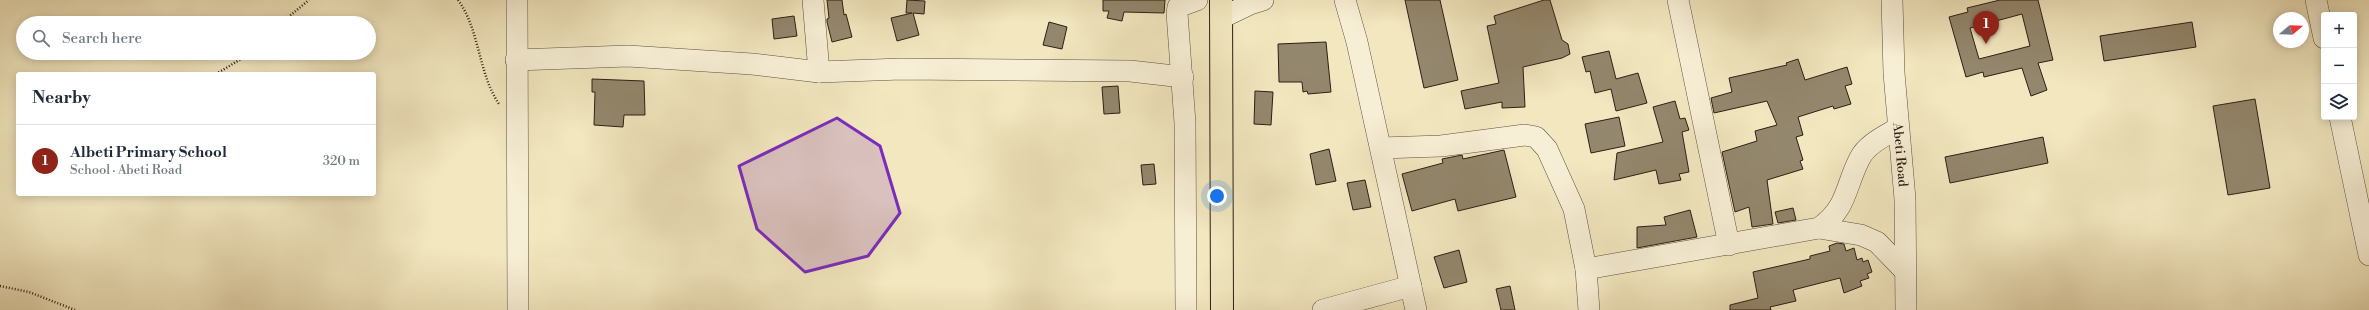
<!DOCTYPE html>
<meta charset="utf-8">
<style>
body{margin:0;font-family:"Libre Bodoni",serif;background:#f2f2f3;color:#1f2937}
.controls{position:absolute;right:12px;top:12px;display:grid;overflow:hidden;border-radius:4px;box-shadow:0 2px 10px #0003}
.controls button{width:36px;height:36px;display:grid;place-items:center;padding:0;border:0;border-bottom:1px solid #e0e1e3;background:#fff;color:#1f2937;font:20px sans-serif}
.compass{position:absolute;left:2273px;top:12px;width:36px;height:36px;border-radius:50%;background:#fff;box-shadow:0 2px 10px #0003;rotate:71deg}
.you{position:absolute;left:1217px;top:196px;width:14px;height:14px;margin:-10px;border:3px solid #fff;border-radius:50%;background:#1a73e8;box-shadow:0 0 0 6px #1a73e833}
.badge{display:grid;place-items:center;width:26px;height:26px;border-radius:50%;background:#8f2418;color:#fff;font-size:13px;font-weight:700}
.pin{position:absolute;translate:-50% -33px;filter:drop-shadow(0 1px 2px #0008)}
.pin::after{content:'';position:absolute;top:21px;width:14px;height:12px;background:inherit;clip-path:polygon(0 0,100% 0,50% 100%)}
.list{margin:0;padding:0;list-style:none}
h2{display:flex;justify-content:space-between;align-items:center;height:52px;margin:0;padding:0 16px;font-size:17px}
h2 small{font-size:13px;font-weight:400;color:#747a83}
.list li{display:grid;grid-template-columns:26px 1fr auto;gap:12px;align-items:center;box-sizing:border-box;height:72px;padding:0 16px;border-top:1px solid #e0e1e3}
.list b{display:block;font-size:15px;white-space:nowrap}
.list p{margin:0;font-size:13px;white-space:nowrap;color:#747a83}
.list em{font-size:13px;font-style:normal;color:#747a83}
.icon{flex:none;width:22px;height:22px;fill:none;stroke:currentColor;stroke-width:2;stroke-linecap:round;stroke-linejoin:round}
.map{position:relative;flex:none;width:2369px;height:310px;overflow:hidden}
.search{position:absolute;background:#fff;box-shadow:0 2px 10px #0003;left:16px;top:16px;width:360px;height:44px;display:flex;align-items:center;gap:10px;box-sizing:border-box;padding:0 14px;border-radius:22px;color:#747a83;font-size:15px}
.panel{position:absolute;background:#fff;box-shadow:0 2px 10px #0003;left:16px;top:72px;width:360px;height:124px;border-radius:4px}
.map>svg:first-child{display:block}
.building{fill:#93876d;stroke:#2d1e14;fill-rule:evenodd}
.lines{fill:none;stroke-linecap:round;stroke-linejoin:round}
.minor-casing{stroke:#5e503f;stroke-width:22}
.major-casing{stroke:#2d1e14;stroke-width:24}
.path{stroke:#2d1e14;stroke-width:2.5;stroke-dasharray:1 2;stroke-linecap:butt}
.minor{stroke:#f7efd5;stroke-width:21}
.major{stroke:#f2e7bf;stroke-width:22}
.marked{fill:#7b2cbf;fill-opacity:0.2;stroke:#7b2cbf;stroke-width:3;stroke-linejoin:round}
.labels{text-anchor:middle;stroke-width:3;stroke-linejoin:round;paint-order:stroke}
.street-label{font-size:13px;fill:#2d1e14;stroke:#f7efd5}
</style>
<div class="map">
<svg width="2369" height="310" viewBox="0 0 2369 310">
<rect width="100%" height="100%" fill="#f2e7bf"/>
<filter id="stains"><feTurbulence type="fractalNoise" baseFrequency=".005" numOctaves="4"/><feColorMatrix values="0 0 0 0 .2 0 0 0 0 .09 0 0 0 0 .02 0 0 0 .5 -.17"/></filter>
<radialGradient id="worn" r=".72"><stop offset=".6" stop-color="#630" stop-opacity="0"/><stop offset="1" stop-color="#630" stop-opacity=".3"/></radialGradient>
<!-- building -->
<g class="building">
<polygon points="827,0 842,0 844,15 846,14 852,37 832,42 827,22 827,19 829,18"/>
<polygon points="907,0 925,1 924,14 913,13 919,35 897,41 891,18 912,13 906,13"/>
<polygon points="1103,0 1165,0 1164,13 1124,12 1122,21 1107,18 1109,11 1103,11"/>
<polygon points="1405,0 1440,0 1458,80 1424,88"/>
<polygon points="1544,0 1550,0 1562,40 1568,44 1570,54 1562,58 1523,67 1525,107 1502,108 1502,102 1465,109 1461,91 1499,83 1487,26 1496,24 1494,16"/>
<path d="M2000 0H2038L2053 60 2038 63 2047 90 2031 96 2022 68 1984 77 1983 72 1966 77 1949 17 1968 12 1967 8ZM2022 14 2030 46 1979 59 1970 28Z"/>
<polygon points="794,16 797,36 774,39 772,19"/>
<polygon points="1049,22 1067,27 1062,49 1043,45"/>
<polygon points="2192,22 2196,47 2104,61 2100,36"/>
<polygon points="1326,42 1331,92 1308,94 1307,91 1303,92 1302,82 1279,82 1278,44"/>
<polygon points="1609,51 1616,79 1638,73 1647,103 1616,111 1611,89 1595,93 1590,71 1586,72 1582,57"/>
<polygon points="1798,59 1805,80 1847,67 1852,84 1845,86 1851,104 1834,109 1833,106 1798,117 1803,135 1796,137 1803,160 1800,161 1803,169 1767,180 1773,224 1752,227 1749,207 1735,212 1722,152 1757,141 1755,131 1777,125 1767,101 1714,113 1711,98 1732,92 1729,78 1787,65 1786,63"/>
<polygon points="592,79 644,81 645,115 624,115 623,127 594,125 595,92 592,92"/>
<polygon points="1118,86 1120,113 1104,114 1102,87"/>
<polygon points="1255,91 1273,92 1271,125 1254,124"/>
<polygon points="2255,99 2270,188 2228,195 2213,106"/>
<polygon points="1675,101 1680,119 1685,118 1689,130 1682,132 1689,172 1679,174 1681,180 1659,184 1656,170 1614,180 1617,153 1663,142 1653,107"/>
<polygon points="1619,117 1625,146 1591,153 1585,124"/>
<polygon points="2043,137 2048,163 1950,183 1945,157"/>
<polygon points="1329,149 1336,181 1316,185 1310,154"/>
<polygon points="1504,150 1516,197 1458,211 1455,199 1412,211 1402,174 1443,163 1442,159 1462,155 1463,159"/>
<polygon points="1154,164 1156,184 1143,185 1141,165"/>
<polygon points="1365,180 1371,207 1353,210 1347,183"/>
<polygon points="1793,208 1796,220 1778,223 1775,212"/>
<polygon points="1690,210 1697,237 1637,248 1637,227 1666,225 1664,217"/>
<polygon points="1837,243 1844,244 1846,251 1854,248 1857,260 1862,258 1863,262 1868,260 1872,272 1867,274 1869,278 1860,281 1862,286 1844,293 1840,278 1793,290 1796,301 1770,307 1771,310 1730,310 1730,305 1758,298 1753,272 1810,259 1810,256 1830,251 1829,246"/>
<polygon points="1459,250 1467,282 1444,288 1434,257"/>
<polygon points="1510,286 1515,310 1501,310 1496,289"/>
</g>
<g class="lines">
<!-- minor casing -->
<g class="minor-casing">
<g id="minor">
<polyline points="517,0 518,310"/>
<polyline points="813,0 819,72"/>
<polyline points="1345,0 1357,42 1416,310"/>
<polyline points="1678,0 1729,245"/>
<path id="s1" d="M1892 0 1894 73 1905 199 1906 310"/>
<polyline points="2316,0 2324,38"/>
<polyline points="1221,18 1250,4 1263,0"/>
<polyline points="516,60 628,56 752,64 819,72 901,69 1130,71 1183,77"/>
<polyline points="2340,117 2369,255"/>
<polyline points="1381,148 1441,146 1525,135 1536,137 1547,149 1574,209 1586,269 1589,310"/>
<polyline points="1819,228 1861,235 1877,242 1905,271"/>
<path d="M1586 269 1819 228C1848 208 1845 186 1860 158 1867 144 1885 136 1898 128"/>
<polyline points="1186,310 1185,123 1177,13 1178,7 1197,0"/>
<polyline points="1323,310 1411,286"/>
</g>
</g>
<!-- major casing -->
<g class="major-casing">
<polyline id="major" points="1221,0 1222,310"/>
</g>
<!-- path -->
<g class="path">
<path d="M458 0C480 30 478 73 499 104"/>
<polyline points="281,23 309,0"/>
<polyline points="216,74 251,53"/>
<polyline points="0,286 29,292 75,310"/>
</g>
<!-- minor -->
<use href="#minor" class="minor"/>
<!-- major -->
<use href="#major" class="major"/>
</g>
<!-- marked area -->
<path class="marked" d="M837 118 880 146 900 213 868 256 805 272 757 229 739 166Z"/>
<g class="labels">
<!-- street labels -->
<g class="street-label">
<text dy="5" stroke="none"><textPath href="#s1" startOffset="155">Abeti Road</textPath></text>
</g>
</g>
<rect width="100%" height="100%" filter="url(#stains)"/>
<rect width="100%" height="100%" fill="url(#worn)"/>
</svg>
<div class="controls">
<button>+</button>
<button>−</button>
<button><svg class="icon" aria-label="layers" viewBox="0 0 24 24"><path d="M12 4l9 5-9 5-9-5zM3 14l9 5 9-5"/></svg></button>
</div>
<svg class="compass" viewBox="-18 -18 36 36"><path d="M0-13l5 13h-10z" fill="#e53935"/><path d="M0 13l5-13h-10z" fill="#747a83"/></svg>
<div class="you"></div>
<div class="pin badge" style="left:1986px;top:44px">1</div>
<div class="search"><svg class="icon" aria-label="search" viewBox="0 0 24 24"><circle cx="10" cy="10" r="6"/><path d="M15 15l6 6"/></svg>Search here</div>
<section class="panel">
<h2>Nearby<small></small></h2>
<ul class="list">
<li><span class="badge">1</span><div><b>Albeti Primary School</b><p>School · Abeti Road</p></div><em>320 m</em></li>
</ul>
</section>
</div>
